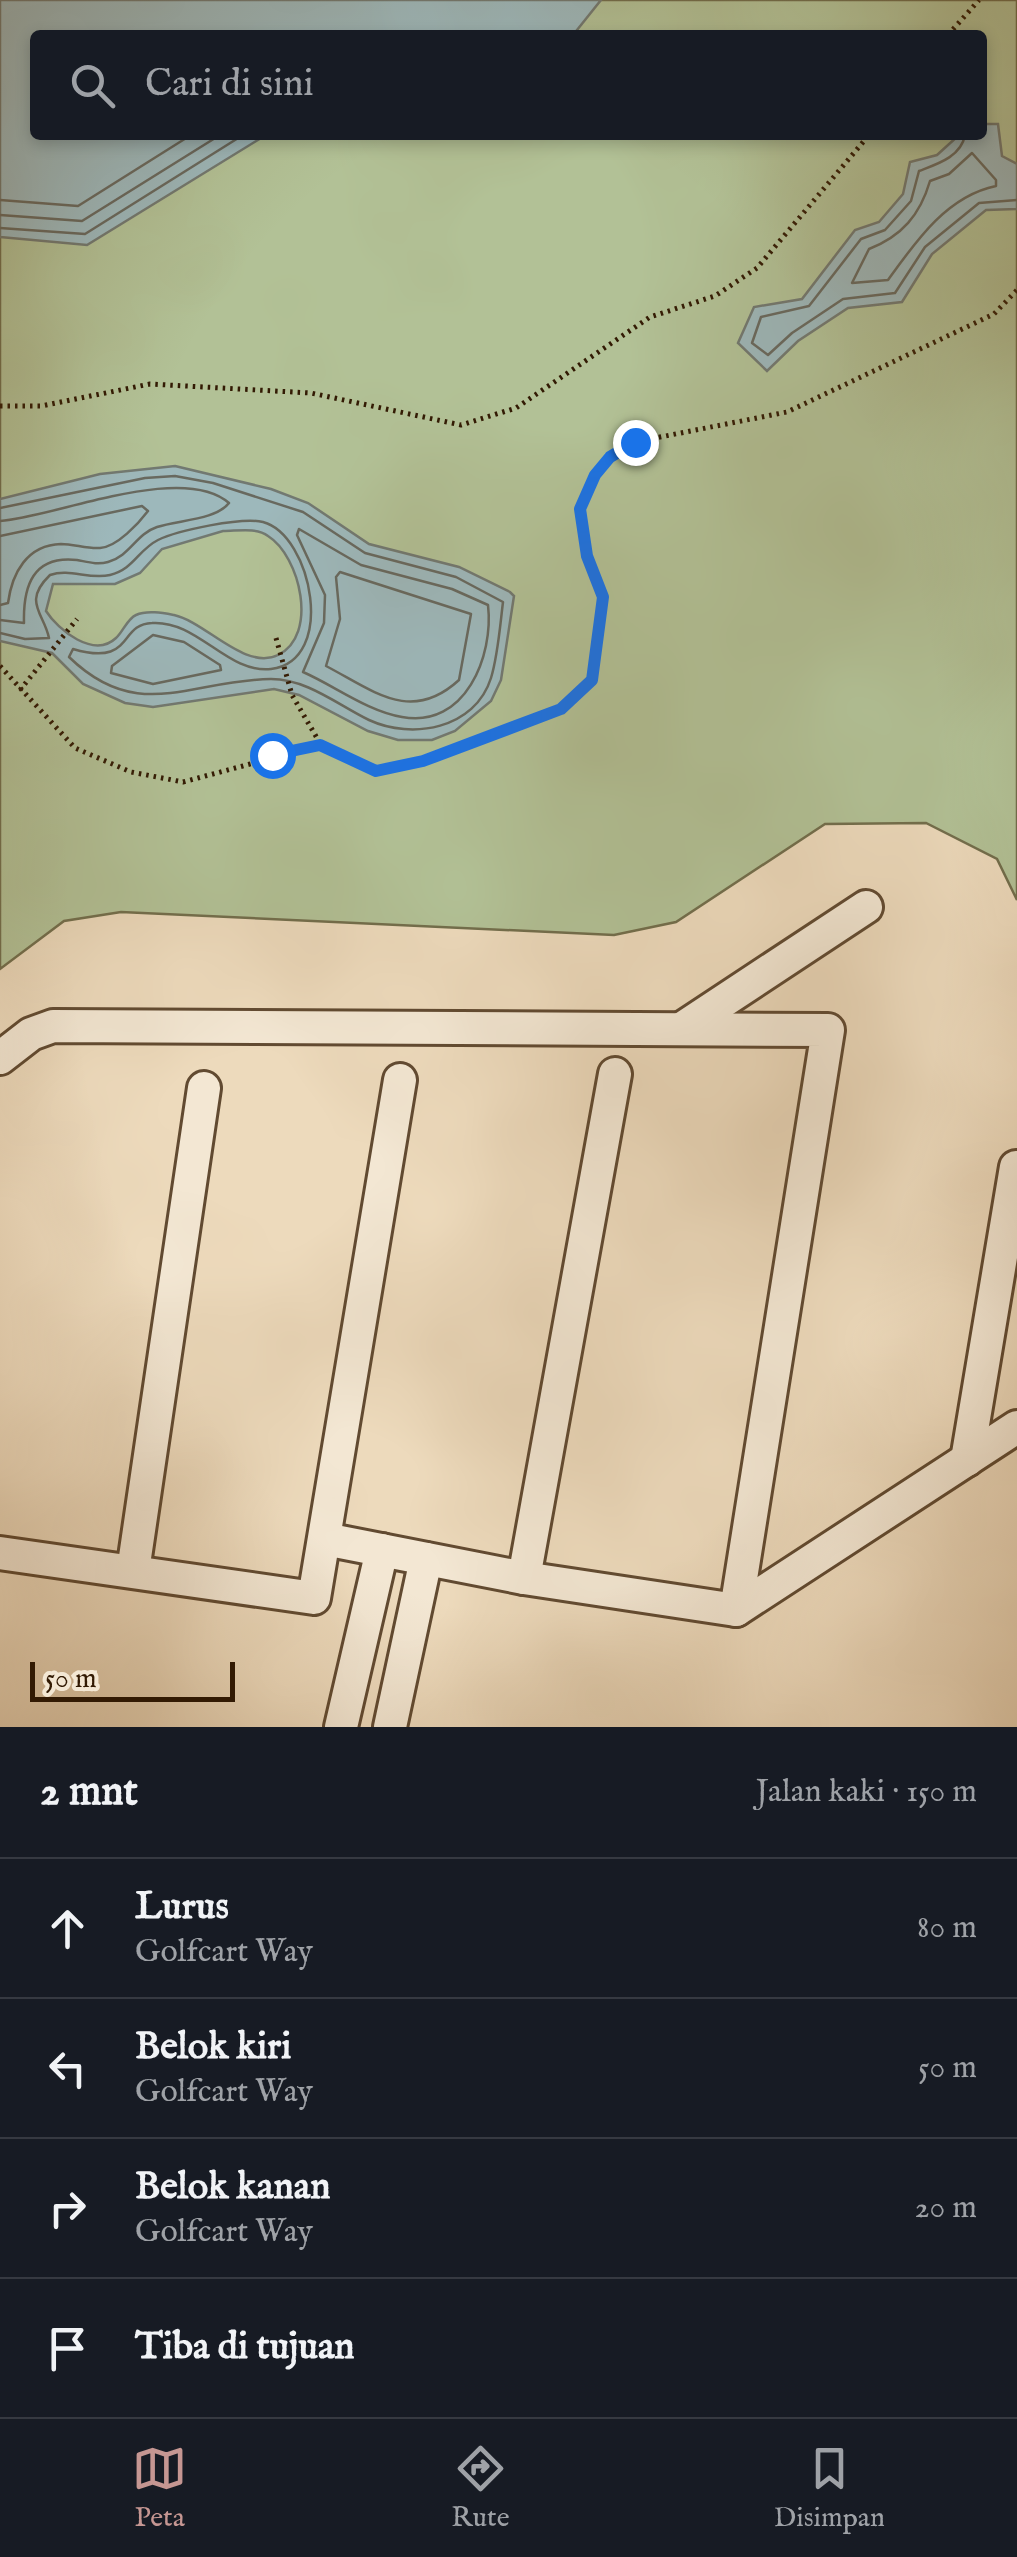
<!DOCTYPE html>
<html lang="id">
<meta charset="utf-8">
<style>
body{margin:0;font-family:"IM FELL English",serif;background:#20242c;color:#f1f3f6}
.scale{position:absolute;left:30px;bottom:25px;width:205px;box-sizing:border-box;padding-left:10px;border:5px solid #321a03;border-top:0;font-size:28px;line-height:35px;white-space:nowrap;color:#321a03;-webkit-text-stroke:8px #f3e7d3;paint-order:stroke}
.stop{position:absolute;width:30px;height:30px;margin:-22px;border:8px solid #1a73e8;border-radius:50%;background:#fff}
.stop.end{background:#1a73e8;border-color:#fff;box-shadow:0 2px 10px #0008}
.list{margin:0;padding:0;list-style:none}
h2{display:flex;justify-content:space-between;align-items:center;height:130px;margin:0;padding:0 40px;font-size:42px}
h2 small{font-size:32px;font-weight:400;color:#9ea1a6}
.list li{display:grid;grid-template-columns:65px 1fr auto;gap:30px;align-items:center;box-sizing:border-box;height:140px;padding:0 40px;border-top:2px solid #363941}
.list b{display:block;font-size:38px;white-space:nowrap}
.list p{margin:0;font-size:32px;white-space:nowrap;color:#9ea1a6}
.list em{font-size:32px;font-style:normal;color:#9ea1a6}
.icon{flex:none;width:55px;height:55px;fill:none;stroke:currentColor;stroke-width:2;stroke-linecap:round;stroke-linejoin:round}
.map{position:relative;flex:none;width:1017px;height:1727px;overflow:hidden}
.search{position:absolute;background:#171b24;box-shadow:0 5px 15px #0003;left:30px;right:30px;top:30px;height:110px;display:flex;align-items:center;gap:25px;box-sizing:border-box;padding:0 35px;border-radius:10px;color:#9ea1a6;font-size:38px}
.sheet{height:690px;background:#171b24}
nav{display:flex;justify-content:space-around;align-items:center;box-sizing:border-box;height:140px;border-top:2px solid #363941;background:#171b24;font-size:28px;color:#9ea1a6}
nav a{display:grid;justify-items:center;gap:5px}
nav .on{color:#c59692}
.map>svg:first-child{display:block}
.green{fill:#b2c196;stroke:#726e4c;stroke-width:2.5;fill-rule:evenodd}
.water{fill:#9db8bb;stroke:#727971;stroke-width:2.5;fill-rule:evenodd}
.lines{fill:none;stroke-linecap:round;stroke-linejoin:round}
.shore{stroke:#68695f;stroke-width:2.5}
.minor-casing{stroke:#614a31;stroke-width:38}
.path{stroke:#321a03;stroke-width:5;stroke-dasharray:2.5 5;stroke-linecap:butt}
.minor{stroke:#f3e7d3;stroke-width:32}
.route{stroke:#1a73e8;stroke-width:12}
</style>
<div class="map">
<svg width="1017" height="1727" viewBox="0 0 1017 1727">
<rect width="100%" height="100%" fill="#eddabc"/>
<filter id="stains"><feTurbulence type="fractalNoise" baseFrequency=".002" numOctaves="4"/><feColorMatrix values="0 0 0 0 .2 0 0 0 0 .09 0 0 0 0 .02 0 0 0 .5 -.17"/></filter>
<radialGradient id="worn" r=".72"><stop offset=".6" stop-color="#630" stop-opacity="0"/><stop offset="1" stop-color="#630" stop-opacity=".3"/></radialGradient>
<!-- green -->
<path class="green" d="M0 0H1017V900L997 859 926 823 825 824 676 922 614 935 121 912 64 921 0 969ZM35 35H982V135H35Z"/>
<!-- water -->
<g class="water">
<polygon points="0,0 601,0 573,35 35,35 35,135 266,135 87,245 0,237"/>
<polygon points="982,124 998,124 1002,156 1017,164 1017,209 986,210 932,254 902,302 848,308 798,341 767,371 738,343 754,307 802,299 855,230 879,222 903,194 910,162 937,155 959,135 982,135"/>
<path d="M175 466 271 489 308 503 369 544 459 567 510 592 514 596 501 680 491 701 455 731 432 740H398L368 731 299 695 274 689 153 707 125 703 83 684 52 653 0 641V499L100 474ZM223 531C238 531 256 527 268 536 300 556 319 635 278 655 245 671 206 622 174 615 163 613 147 610 136 615 127 619 123 632 116 638 94 659 58 630 46 611L53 584H115L140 573 162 549Z"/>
</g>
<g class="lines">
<!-- shore -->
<g class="shore">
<path d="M965 135C961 157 937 164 919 171L911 201 885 230 861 239 809 306 761 317 752 343 768 355 792 333 843 299 895 293 925 247 979 203 1017 200"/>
<path d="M972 153 996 180V186C947 196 916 241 888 280L852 283 869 249C902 236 920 215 930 181L949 174Z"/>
<polyline points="0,200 78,206 191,135"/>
<polyline points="0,215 82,221 220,135"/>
<polyline points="0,228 85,234 243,135"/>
<path d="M0 508 145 478 175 476 213 483 303 512 365 553 456 577 503 602C500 626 498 655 491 678 475 729 412 740 369 720 338 705 307 679 271 679 190 680 138 724 69 657L73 649C134 667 118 624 152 623 198 620 227 674 271 669 337 661 312 535 263 522 242 517 178 530 158 540 138 550 134 569 110 575 89 580 70 568 50 575 22 602 44 613 49 638L25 639 0 633"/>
<path d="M0 521C56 517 182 462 229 503 216 520 178 520 157 527 136 534 130 556 108 562 97 565 88 562 77 560 33 555 23 586 24 623L0 620"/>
<path d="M299 529 361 565 452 589 488 605C494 656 465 729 402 717 367 711 335 686 303 672L324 623 325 595 297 535Z"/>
<path d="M0 536 142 506 148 511C139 523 117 547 100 548 87 549 74 544 61 544 27 545 12 573 8 603L0 605"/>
<path d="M340 572 471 614 459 680C411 724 374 691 326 666L340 619 336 577Z"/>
<polygon points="153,635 184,642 220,665 221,670 153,684 111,673 112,666"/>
</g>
<!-- minor casing -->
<g class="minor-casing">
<g id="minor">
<polyline points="681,1029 866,907"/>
<polyline points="0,1058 31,1034 53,1026 828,1030 736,1610"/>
<polyline points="967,1460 1016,1167"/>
<polyline points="325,1539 524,1578 736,1610 1017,1427"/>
<polyline points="0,1553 314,1598 400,1080"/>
<polyline points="133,1571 204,1088"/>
<polyline points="524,1578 615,1074"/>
<polyline points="341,1727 382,1550"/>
<polyline points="390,1727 426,1559"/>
</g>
</g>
<!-- path -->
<g class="path">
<polyline points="948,35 979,0"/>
<polyline points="0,406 41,406 150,384 311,393 461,425 516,408 650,317 715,296 757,268 869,135"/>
<polyline points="276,638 292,695 321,745 376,771 423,761 561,709 592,680 603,597 587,555 580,509 595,475 610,457 635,442 787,412 994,314 1017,290"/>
<polyline points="0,666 75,748 131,772 183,782 321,745"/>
<polyline points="20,690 77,619"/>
</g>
<!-- minor -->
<use href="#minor" class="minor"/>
</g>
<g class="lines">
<!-- route -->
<polyline class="route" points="272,755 320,745 376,771 423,761 561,709 592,680 603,597 587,556 580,509 595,475 610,457 635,442"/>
</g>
<rect width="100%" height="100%" filter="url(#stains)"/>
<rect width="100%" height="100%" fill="url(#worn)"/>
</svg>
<div class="scale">50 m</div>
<div class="stop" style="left:272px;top:755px"></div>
<div class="stop end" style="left:635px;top:442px"></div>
<div class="search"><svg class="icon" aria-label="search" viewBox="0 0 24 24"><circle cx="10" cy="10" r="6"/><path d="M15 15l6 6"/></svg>Cari di sini</div>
</div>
<section class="sheet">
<h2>2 mnt<small>Jalan kaki · 150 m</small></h2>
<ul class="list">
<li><svg class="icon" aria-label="ahead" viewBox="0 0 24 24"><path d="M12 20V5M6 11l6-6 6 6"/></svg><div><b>Lurus</b><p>Golfcart Way</p></div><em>80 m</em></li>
<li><svg class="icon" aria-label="left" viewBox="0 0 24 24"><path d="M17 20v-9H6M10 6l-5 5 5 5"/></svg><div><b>Belok kiri</b><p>Golfcart Way</p></div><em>50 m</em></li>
<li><svg class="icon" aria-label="right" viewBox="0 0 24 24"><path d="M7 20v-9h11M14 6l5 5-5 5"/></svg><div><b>Belok kanan</b><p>Golfcart Way</p></div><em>20 m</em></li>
<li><svg class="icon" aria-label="arrive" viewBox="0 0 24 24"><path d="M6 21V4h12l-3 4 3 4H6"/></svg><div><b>Tiba di tujuan</b></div></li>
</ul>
</section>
<nav>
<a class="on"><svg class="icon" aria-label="map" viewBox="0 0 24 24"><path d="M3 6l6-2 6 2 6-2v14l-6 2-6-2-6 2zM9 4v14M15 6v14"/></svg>Peta</a>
<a><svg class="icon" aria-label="directions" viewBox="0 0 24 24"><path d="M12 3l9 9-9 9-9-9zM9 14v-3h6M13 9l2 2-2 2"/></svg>Rute</a>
<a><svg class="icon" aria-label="saved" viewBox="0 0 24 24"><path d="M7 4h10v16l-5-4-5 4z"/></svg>Disimpan</a>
</nav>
